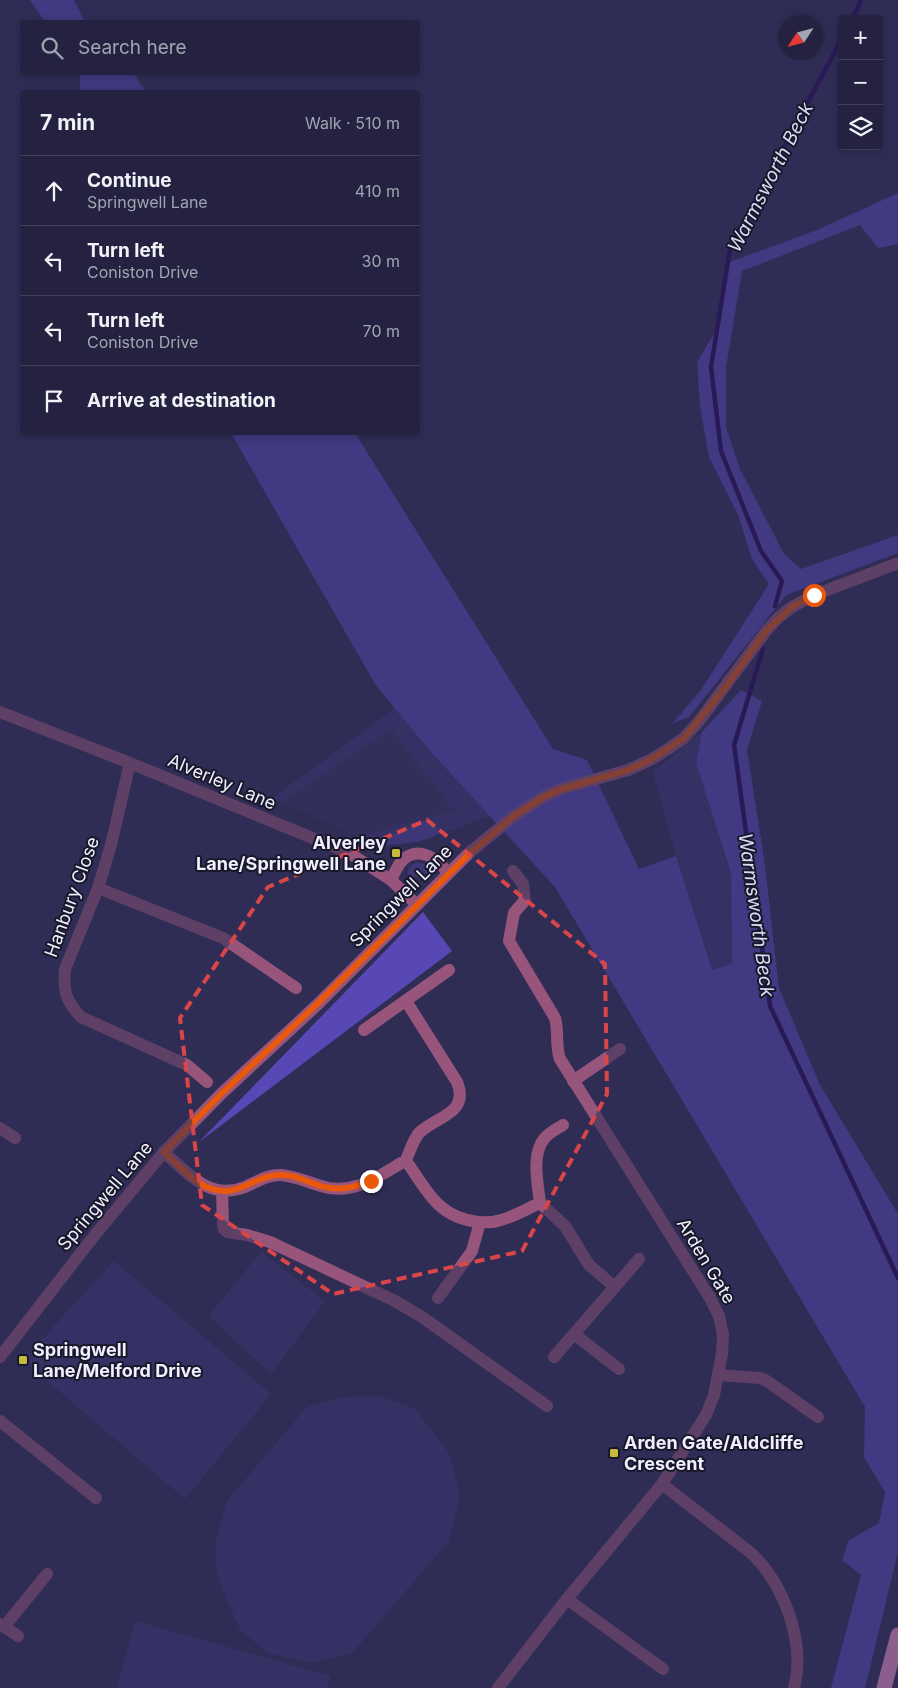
<!DOCTYPE html>
<meta charset="utf-8">
<style>
body{margin:0;font-family:Inter,sans-serif;background:#2c2a47;color:#f1f3f6}
.controls{position:absolute;right:15px;top:15px;display:grid;overflow:hidden;border-radius:5px;box-shadow:0 2px 8px #0003}
.controls button{width:45px;height:45px;display:grid;place-items:center;padding:0;border:0;border-bottom:1px solid #413f59;background:#242240;color:#f1f3f6;font:25px sans-serif}
.compass{position:absolute;left:778px;top:15px;width:45px;height:45px;border-radius:50%;background:#242240;box-shadow:0 2px 8px #0003;rotate:234deg}
.stop{position:absolute;width:15px;height:15px;margin:-11px;border:4px solid #ea580c;border-radius:50%;background:#fff}
.stop.end{background:#ea580c;border-color:#fff;box-shadow:0 1px 5px #0008}
.list{margin:0;padding:0;list-style:none}
h2{display:flex;justify-content:space-between;align-items:center;height:65px;margin:0;padding:0 20px;font-size:21px}
h2 small{font-size:16px;font-weight:400;color:#a3a4b1}
.list li{display:grid;grid-template-columns:32px 1fr auto;gap:15px;align-items:center;box-sizing:border-box;height:70px;padding:0 20px;border-top:1px solid #413f59}
.list b{display:block;font-size:19px;white-space:nowrap}
.list p{margin:0;font-size:16px;white-space:nowrap;color:#a3a4b1}
.list em{font-size:16px;font-style:normal;color:#a3a4b1}
.icon{flex:none;width:28px;height:28px;fill:none;stroke:currentColor;stroke-width:2;stroke-linecap:round;stroke-linejoin:round}
.map{position:relative;flex:none;width:898px;height:1688px;overflow:hidden}
.search{position:absolute;background:#242240;box-shadow:0 2px 8px #0003;left:20px;top:20px;width:400px;height:55px;display:flex;align-items:center;gap:12px;box-sizing:border-box;padding:0 18px;border-radius:5px;color:#a3a4b1;font-size:19px}
.panel{position:absolute;background:#242240;box-shadow:0 2px 8px #0003;left:20px;top:90px;width:400px;height:345px;border-radius:5px}
.map>svg:first-child{display:block}
.built{fill:#373362}
.green{fill:#3d3775}
.forest{fill:#5848b5}
.lines{fill:none;stroke-linecap:round;stroke-linejoin:round}
.stream{stroke:#1e0357;stroke-width:4.5}
.minor{stroke:#97557b;stroke-width:12}
.highway{stroke:#fc9ad2;stroke-width:15}
.route{stroke:#ea580c;stroke-width:6}
.marked{fill:none;stroke:#da4648;stroke-width:4;stroke-dasharray:10 6;stroke-linejoin:round}
.poi-dot{fill:#c5bc3d;stroke:#19182a;stroke-width:2}
.labels{text-anchor:middle;stroke-width:4;stroke-linejoin:round;paint-order:stroke}
.street-label{font-size:18px;fill:#efefff;stroke:#19182a}
.poi-label{font-size:18px;font-weight:bold;fill:#efefff;stroke:#19182a;text-anchor:start}
.water-label{font-size:19px;font-style:italic;fill:#dbdbf7;stroke:#19182a}
</style>
<div class="map">
<svg width="898" height="1688" viewBox="0 0 898 1688">
<rect width="100%" height="100%" fill="#302d55"/>
<!-- built -->
<polygon class="built" points="391,729 456,811 357,837 282,802"/>
<!-- green -->
<g class="green">
<polygon points="395,708 430,751 490,816 418,842 364,848 357,837 455,811 391,729 282,802 270,800"/>
<polygon points="702,732 696,763 731,873 732,964 711,970 676,856 653,772"/>
<path d="M418 862 425 864 432 876 408 877C407 869 410 865 418 862Z"/>
<polygon points="261,1252 325,1301 271,1374 209,1316"/>
<polygon points="114,1261 271,1394 185,1499 23,1360"/>
<polygon points="379,1396 415,1409 450,1455 460,1497 449,1541 352,1653 312,1663 267,1653 240,1629 226,1598 216,1569 216,1541 227,1501 307,1407 344,1397"/>
<polygon points="135,1621 331,1676 327,1688 117,1688"/>
</g>
<!-- forest -->
<g class="forest">
<polygon points="30,0 74,0 85,22 45,22"/>
<polygon points="80,73 133,73 146,92 80,92"/>
<polygon points="898,193 898,244 878,248 860,225 742,271 726,367 726,428 740,469 784,554 801,569 898,535 898,553 786,595 689,717 673,723 701,690 769,584 752,559 738,515 709,457 700,406 697,362 717,329 727,263 817,230"/>
<polygon points="231,433 355,433 553,749 587,760 639,869 676,856 712,970 732,964 731,873 696,763 702,732 741,690 762,701 747,750 764,858 779,988 820,1085 898,1214 898,1552 865,1688 831,1688 861,1575 842,1560 849,1540 879,1523 885,1492 864,1457 865,1407 555,887 430,751 375,684"/>
<polygon points="423,912 452,951 199,1142"/>
</g>
<g class="lines">
<!-- stream -->
<g class="stream">
<polyline points="852,19 860,3 860,0"/>
<polyline points="775,606 782,581 761,551 721,451 711,367 730,249 842,38"/>
<polyline points="763,649 734,745 770,1006 898,1278"/>
</g>
<!-- minor -->
<g class="minor">
<polyline points="0,712 130,763 349,853 391,880 417,905"/>
<path d="M130 763 111 845 98 888 65 969C63 992 66 1001 81 1017L187 1065 207 1082"/>
<path d="M391 880C394 874 397 867 401 862 416 844 439 858 448 874"/>
<polyline points="98,888 223,938 296,988"/>
<polyline points="364,1030 449,970"/>
<polyline points="573,1081 620,1049"/>
<path d="M563 1125C557 1129 548 1133 544 1139 531 1155 538 1184 540 1203L565 1226 589 1265 615 1287"/>
<polyline points="0,1128 15,1138"/>
<path d="M164 1152C188 1173 209 1201 245 1187 257 1182 268 1174 281 1175 295 1176 307 1182 321 1186 351 1196 376 1178 401 1163L405 1162 409 1165C428 1193 440 1218 478 1222 484 1222 491 1223 497 1221 512 1218 526 1209 540 1203"/>
<path d="M405 1162C409 1154 413 1140 419 1133 436 1116 470 1114 457 1082L406 1001"/>
<polyline points="222,1191 223,1224 224,1229 227,1232 247,1235 270,1242 395,1301 422,1317 547,1406"/>
<polyline points="438,1298 472,1251 480,1222"/>
<polyline points="574,1334 619,1369"/>
<polyline points="0,1357 94,1236 164,1152 221,1094 317,1005 469,853 514,816 545,796 561,789 628,770 650,760 668,749 684,738 700,720 766,631 779,617 792,607 814,595 898,563"/>
<polyline points="554,1357 639,1259"/>
<polyline points="719,1375 760,1378 767,1381 818,1417"/>
<polyline points="0,1421 96,1498"/>
<path d="M662 1484 751 1553C784 1584 806 1643 794 1688"/>
<polyline points="567,1599 663,1669"/>
<polyline points="0,1624 18,1636"/>
<polyline points="4,1627 47,1574"/>
<path d="M498 1688 567 1599 662 1484 706 1415 714 1395 722 1354 723 1335 719 1316 710 1298 560 1059C555 1045 559 1032 555 1018L509 941 514 913 525 900 523 884 513 871"/>
</g>
<!-- highway -->
<polyline class="highway" points="884,1688 898,1635"/>
</g>
<g class="lines">
<!-- route -->
<path class="route" d="M371 1181C350 1189 333 1192 312 1183 301 1179 291 1174 278 1175 252 1176 238 1199 209 1188 192 1181 177 1164 164 1152L221 1094 316 1005 469 854 514 816 545 796 562 789 628 770 650 760 684 738 725 688 766 631 792 607 814 595"/>
</g>
<!-- marked area -->
<path d="M0 0H898V1688H0ZM427 820 605 964 607 1094 522 1251 333 1294 202 1205 180 1018 268 887Z" fill="#302d55" fill-opacity=".55" fill-rule="evenodd"/>
<path class="marked" d="M427 820 605 964 607 1094 522 1251 333 1294 202 1205 180 1018 268 887Z"/>
<!-- markers -->
<g class="poi-dot">
<rect x="391" y="848" width="10" height="10" rx="2.5"/>
<rect x="18" y="1355" width="10" height="10" rx="2.5"/>
<rect x="609" y="1448" width="10" height="10" rx="2.5"/>
</g>
<g class="labels">
<!-- street labels -->
<g class="street-label">
<text transform="translate(222 782) rotate(23)" y="6">Alverley Lane</text>
<text transform="translate(401 896) rotate(-45)" y="6">Springwell Lane</text>
<text transform="translate(72 897) rotate(-70)" y="6">Hanbury Close</text>
<text transform="translate(105 1196) rotate(-50)" y="6">Springwell Lane</text>
<text transform="translate(706 1261) rotate(59)" y="6">Arden Gate</text>
</g>
<!-- poi labels -->
<g class="poi-label">
<text x="386" y="849" text-anchor="end">Alverley<tspan x="386" dy="21">Lane/Springwell Lane</tspan></text>
<text x="33" y="1356">Springwell<tspan x="33" dy="21">Lane/Melford Drive</tspan></text>
<text x="624" y="1449">Arden Gate/Aldcliffe<tspan x="624" dy="21">Crescent</tspan></text>
</g>
<!-- water labels -->
<g class="water-label">
<text transform="translate(770 177) rotate(-63)" y="7">Warmsworth Beck</text>
<text transform="translate(757 915) rotate(82)" y="7">Warmsworth Beck</text>
</g>
</g>
</svg>
<div class="controls">
<button>+</button>
<button>−</button>
<button><svg class="icon" aria-label="layers" viewBox="0 0 24 24"><path d="M12 4l9 5-9 5-9-5zM3 14l9 5 9-5"/></svg></button>
</div>
<svg class="compass" viewBox="-18 -18 36 36"><path d="M0-13l5 13h-10z" fill="#e53935"/><path d="M0 13l5-13h-10z" fill="#a3a4b1"/></svg>
<div class="stop" style="left:814px;top:595px"></div>
<div class="stop end" style="left:371px;top:1181px"></div>
<div class="search"><svg class="icon" aria-label="search" viewBox="0 0 24 24"><circle cx="10" cy="10" r="6"/><path d="M15 15l6 6"/></svg>Search here</div>
<section class="panel">
<h2>7 min<small>Walk · 510 m</small></h2>
<ul class="list">
<li><svg class="icon" aria-label="ahead" viewBox="0 0 24 24"><path d="M12 20V5M6 11l6-6 6 6"/></svg><div><b>Continue</b><p>Springwell Lane</p></div><em>410 m</em></li>
<li><svg class="icon" aria-label="left" viewBox="0 0 24 24"><path d="M17 20v-9H6M10 6l-5 5 5 5"/></svg><div><b>Turn left</b><p>Coniston Drive</p></div><em>30 m</em></li>
<li><svg class="icon" aria-label="left" viewBox="0 0 24 24"><path d="M17 20v-9H6M10 6l-5 5 5 5"/></svg><div><b>Turn left</b><p>Coniston Drive</p></div><em>70 m</em></li>
<li><svg class="icon" aria-label="arrive" viewBox="0 0 24 24"><path d="M6 21V4h12l-3 4 3 4H6"/></svg><div><b>Arrive at destination</b></div></li>
</ul>
</section>
</div>
